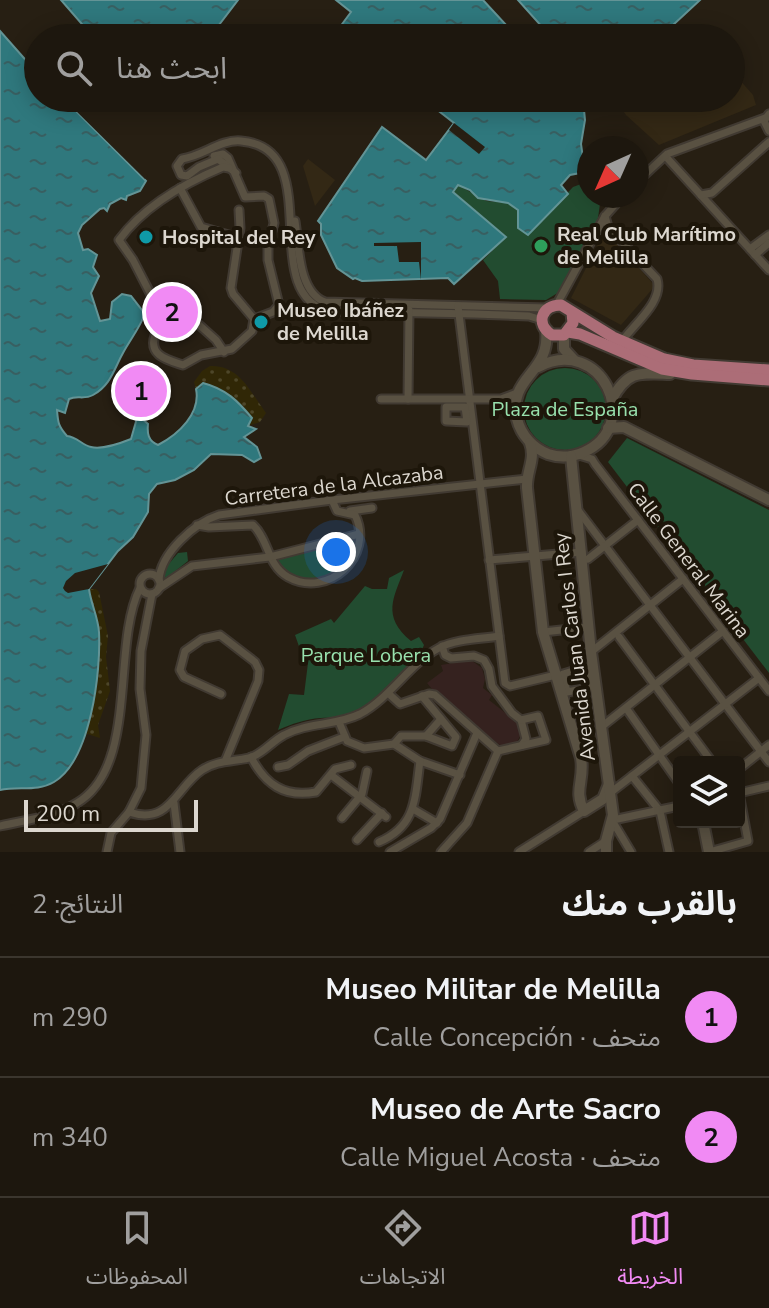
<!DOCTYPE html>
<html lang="ar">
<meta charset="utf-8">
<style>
body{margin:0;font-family:"Nunito Sans","Noto Sans Arabic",sans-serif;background:#2a241c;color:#f1f3f6;direction:rtl}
.controls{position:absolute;right:24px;bottom:24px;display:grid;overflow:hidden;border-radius:8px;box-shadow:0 4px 20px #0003}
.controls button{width:72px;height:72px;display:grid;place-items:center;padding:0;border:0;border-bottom:2px solid #3b362e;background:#1d170e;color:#f1f3f6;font:40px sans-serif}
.compass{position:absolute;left:577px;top:136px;width:72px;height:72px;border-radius:50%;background:#1d170e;box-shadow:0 4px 20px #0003;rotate:225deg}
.scale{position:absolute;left:24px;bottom:20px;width:174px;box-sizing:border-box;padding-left:8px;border:4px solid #dcd7cf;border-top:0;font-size:22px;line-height:28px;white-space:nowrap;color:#dcd7cf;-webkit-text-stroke:6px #1d160a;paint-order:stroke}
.you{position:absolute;left:336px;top:552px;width:28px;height:28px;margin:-20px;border:6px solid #fff;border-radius:50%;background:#1a73e8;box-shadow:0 0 0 12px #1a73e833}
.badge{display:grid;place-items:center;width:52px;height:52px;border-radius:50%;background:#f18af4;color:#111;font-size:26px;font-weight:700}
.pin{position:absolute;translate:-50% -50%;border:4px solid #fff;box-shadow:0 2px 8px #0006}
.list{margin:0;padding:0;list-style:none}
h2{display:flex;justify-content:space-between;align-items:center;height:104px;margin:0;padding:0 32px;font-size:34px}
h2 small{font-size:26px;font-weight:400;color:#a09f9e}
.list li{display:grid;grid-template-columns:52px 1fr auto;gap:24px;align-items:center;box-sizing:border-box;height:120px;padding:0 32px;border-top:2px solid #3b362e}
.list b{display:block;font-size:30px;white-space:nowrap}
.list p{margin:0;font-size:26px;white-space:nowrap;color:#a09f9e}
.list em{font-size:26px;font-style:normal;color:#a09f9e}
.icon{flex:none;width:44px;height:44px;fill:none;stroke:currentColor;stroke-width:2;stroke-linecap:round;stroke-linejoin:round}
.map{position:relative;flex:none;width:769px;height:852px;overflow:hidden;direction:ltr}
.search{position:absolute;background:#1d170e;box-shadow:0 4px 20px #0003;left:24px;right:24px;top:24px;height:88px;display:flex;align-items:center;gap:20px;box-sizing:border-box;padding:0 28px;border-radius:44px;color:#a09f9e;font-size:30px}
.sheet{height:344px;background:#1d170e}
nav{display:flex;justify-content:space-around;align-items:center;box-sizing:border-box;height:112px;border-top:2px solid #3b362e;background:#1d170e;font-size:22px;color:#a09f9e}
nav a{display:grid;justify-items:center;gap:4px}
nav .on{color:#f18af4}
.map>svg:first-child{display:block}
.built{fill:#332815}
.education{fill:#35221f}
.green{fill:#224c30}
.sand{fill:url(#sand-dots)}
.water{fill:url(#water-ripples);stroke:#639496;stroke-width:2}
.pier{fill:#271f13}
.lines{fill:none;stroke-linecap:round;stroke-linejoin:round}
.street-casing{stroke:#413a32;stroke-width:11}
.secondary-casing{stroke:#413a32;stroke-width:14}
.primary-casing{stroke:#413a32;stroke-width:15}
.street{stroke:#595142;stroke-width:7}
.secondary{stroke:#595142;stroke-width:10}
.primary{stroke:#ac6d77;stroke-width:11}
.culture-dot{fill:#0f9aa8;stroke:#1d160a;stroke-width:3}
.leisure-dot{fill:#2e9e5b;stroke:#1d160a;stroke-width:3}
.labels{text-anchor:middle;stroke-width:8;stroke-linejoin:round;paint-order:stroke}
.poi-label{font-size:20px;font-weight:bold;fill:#dcd7cf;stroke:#1d160a;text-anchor:start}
.park-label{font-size:20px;fill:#98e1ad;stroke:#1d160a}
.street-label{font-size:20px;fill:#dcd7cf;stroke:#1d160a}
</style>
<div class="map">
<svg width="769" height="852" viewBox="0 0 769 852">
<defs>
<pattern id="sand-dots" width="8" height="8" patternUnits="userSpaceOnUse" patternTransform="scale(2)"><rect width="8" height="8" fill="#302706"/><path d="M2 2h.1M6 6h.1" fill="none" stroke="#4d4629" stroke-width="1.8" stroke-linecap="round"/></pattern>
<pattern id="water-ripples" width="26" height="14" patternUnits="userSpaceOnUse" patternTransform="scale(2)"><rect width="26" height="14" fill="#2f787d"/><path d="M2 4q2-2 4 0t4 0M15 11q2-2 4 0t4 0" fill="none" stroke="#385f61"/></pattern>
</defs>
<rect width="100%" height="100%" fill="#271f13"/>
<!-- built -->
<g class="built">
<polygon points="731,70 753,95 756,105 659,145 626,115 615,99 731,98"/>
<polygon points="308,159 335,180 315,206 303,166"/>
<polygon points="605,230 655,286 621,325 571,298"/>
</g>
<!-- education -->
<polygon class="education" points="471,660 482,668 485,679 483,688 492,695 489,700 517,722 520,736 517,742 501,746 436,694 427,683 443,671 441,665"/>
<!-- green -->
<g class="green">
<polygon points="581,184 589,192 589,196 600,204 598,218 561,291 546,300 500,299 498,281 483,260 506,237 453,191 458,185 486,201 508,203 518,210 528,235 573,187"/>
<circle cx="565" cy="409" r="41"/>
<polygon points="627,438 769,510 769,673 608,462"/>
<polygon points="359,534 353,559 321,583 287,576 270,557"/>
<polygon points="187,552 188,561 164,580 162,572 178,553"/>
<path d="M404 570C394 597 381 616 411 641L419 637 424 645C415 670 372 709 346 716 338 719 329 717 321 718 305 719 292 724 278 730L289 694 304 695 310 647 301 652 295 635 331 619 334 623 365 586 372 589H387L389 578Z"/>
</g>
<!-- sand -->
<g class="sand">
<path d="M210 366C240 365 250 392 266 413L260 422 248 426V423L252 418 246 410 203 383 196 389 194 382 202 371Z"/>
<path d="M89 589H96L99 592 108 636 106 657 110 691 98 725 100 738 84 733C93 699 102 662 98 626 97 614 91 602 89 589Z"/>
</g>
<!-- water -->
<g class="water">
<polygon points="61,0 238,0 209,38 94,38"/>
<polygon points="336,0 483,0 518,38 346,38 337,31 351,12"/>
<polygon points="518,0 700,0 659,38 552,38"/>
<path d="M0 31 38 74V98H63L146 181 140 191 127 196 126 200 121 198 110 204 107 211 104 208 100 209 82 225 78 233 83 250 88 249 97 255 93 267 99 276 91 293 100 321 110 319 112 302 122 294 131 296 145 314C139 329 130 340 123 353 114 369 111 385 93 395 84 400 77 395 69 399L65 413 57 410C58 422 58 426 67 436 77 437 82 445 91 447 102 450 121 443 131 439L137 418 140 417 148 424C147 433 148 441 158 445 179 434 201 413 196 389L203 383C226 389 238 401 252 418L248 426 256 429 244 437 257 447 261 458 254 462 242 455 211 454 194 470 175 480 157 484 149 494 148 512 133 537 118 551 89 589C91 604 98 617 99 632 101 671 91 760 54 782 37 792 19 786 0 790Z"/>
<polygon points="422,98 573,98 584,110 585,120 581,144 584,165 580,173 570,175 561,185 568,194 528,235 518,228 518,210 508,203 478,198 470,190 458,185 453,192 506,237 454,284 448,278 362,281 355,278 353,279 337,268 321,235 321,224 318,221 382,127 426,160 454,123"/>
</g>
<!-- pier -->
<g class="pier">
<polygon points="63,98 69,98 148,176 145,179"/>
<polygon points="454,123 485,147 479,154 449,130"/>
<polygon points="421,242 421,280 419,262 399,262 397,246 374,246 374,243"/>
<polygon points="108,564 89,589 68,593 65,591 63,588 66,581 75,573"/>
</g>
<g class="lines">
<!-- street casing -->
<g class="street-casing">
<g id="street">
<polyline points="769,114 764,121 769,131"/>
<polyline points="214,156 223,154 228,158 245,197 264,196 269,199 274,223 268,247 268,260 279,305 273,312 254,319"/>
<polyline points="668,159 769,270"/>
<path d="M236 173 218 159 199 167 187 176 181 175 177 166 182 159C203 156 221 139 241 141 329 148 255 296 330 311L474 314 529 316 542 320"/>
<polyline points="637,182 667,154 765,118"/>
<polyline points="180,188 201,227 239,238"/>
<polyline points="701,195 712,193 769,142"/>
<polyline points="239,210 240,228 231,288 233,294 254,319"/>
<path d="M605 216 608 227 657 279C664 303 632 325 620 344"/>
<path d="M295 221C299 246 298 292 325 302L548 308"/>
<polyline points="750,249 769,235"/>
<polyline points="755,255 769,243"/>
<path d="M152 297 162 317C161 324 157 329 155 335 148 356 168 360 183 365L201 355 232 349 252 331 254 319"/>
<polyline points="557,304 605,216 623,196"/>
<polyline points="458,306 505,683 510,686 556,675"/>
<path d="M224 352 216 340 187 314 151 295 133 260 119 240C143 207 185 183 223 167L229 168"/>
<polyline points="381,399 501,399 517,393"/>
<polyline points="408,399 409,310"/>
<polygon points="446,407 465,407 467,422 446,421"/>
<polyline points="579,455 592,459 595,464 769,691"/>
<polyline points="577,509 769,762"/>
<polyline points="350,511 372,508"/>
<path d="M197 525 209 527 253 525C269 540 267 565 288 577 328 599 375 556 355 515L337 511 332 500"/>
<polyline points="588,559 638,520"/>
<polyline points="489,560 582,552"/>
<circle cx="150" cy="584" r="10"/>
<path d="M159 580C161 553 194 523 219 515L332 500 527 479"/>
<polyline points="159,588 192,566 270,557 359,534"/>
<polyline points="543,632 589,627"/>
<polyline points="619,637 712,762"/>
<polyline points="442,646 445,655 451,658 474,656 484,660 489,669 492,686 512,713 521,720 526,739 522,745"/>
<polyline points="591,652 683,579"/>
<polygon points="586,667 588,688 567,692 563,674"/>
<polyline points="221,694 184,677 180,670 185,651 202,639 220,635 255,662 259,670 258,681 226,759"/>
<polyline points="389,694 400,704 429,694 435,695 498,751"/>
<polyline points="626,708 679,783"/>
<polyline points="339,722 347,741 364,748 394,744 420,761 460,775"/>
<polyline points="600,728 723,631"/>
<polyline points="426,736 441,719"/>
<polyline points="394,744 401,736 426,736 452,746 456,737 422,696"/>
<polyline points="498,751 546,740 538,716 521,720"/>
<path d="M251 757C265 784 284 798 316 792L335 769 351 765"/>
<polyline points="278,767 288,765 308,751 344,737"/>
<polyline points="739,769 769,745"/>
<polyline points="331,775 386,817"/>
<polyline points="632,776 660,811 669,852"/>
<polyline points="610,793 759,678"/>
<polyline points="739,793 769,786"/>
<polyline points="174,803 180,852"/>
<polyline points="413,809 437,823"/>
<path d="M129 812C170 826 176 787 202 770 218 760 231 762 249 758 262 755 272 741 284 735 308 722 336 726 360 714 391 697 409 664 439 648 456 639 480 639 499 636"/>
<polyline points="342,818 362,794 367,771"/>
<polyline points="613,820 679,806"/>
<polyline points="613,822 631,852"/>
<path d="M0 826C26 820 55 817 77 803 139 766 111 647 140 588"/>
<polyline points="357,840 382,813"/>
<path d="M379 842C417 826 415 797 420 761"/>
<polyline points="107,852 111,833 129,812 141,788 146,735 140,689 141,651 152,594"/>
<polyline points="390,852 431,828 440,819 477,733"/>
<polyline points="441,852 467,823 498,751"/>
<polyline points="519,852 584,811"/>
<polyline points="589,852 606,841"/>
<polyline points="709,852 748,841 739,793"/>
</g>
</g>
<!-- secondary casing -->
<g class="secondary-casing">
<g id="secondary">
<polyline points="564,335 564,349 574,360"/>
<path d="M538 367C601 334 644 425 584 452 573 457 560 458 548 454 533 448 521 435 517 419 507 377 551 373 546 331"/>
<path d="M612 399C628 370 639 373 670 374"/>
<polyline points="608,428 624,427 769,500"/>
<path d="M530 443C536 460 526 471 527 488L543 632 581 758C585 780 573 790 584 811L603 799 609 784"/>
<polyline points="571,456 591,652 613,815 606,841 606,852"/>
<polyline points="703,822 709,852"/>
</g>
</g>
<!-- primary casing -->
<g class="primary-casing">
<g id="primary">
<path d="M572 313 573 323 564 335H552C535 324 541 305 561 305L613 337 664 359 693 365 769 370"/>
<polyline points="568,332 580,334 662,369 692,374 769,380"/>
</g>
</g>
<!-- street -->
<use href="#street" class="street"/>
<!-- secondary -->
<use href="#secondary" class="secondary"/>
<!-- primary -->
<use href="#primary" class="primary"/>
</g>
<!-- markers -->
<g class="culture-dot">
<circle cx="146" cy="237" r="8"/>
<circle cx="261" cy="322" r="8"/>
</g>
<circle class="leisure-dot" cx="541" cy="246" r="8"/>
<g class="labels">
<!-- poi labels -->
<g class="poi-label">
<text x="557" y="241">Real Club Marítimo<tspan x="557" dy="23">de Melilla</tspan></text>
<text x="162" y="244">Hospital del Rey</text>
<text x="277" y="317">Museo Ibáñez<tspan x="277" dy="23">de Melilla</tspan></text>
</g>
<!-- park labels -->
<g class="park-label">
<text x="565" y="416">Plaza de España</text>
<text x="366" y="662">Parque Lobera</text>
</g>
<!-- street labels -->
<g class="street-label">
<text transform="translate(334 485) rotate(-7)" y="7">Carretera de la Alcazaba</text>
<text transform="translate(689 560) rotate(53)" y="7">Calle General Marina</text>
<text transform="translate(574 647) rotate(-97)" y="7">Avenida Juan Carlos I Rey</text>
</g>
</g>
</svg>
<div class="controls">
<button><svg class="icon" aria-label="layers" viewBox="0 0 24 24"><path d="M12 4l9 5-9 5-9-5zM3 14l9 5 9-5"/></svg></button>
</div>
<svg class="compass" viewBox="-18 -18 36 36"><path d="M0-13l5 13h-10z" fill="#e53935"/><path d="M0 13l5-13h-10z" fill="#a09f9e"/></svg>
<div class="scale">200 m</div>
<div class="you"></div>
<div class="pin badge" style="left:141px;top:391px">1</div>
<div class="pin badge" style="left:172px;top:312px">2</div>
<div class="search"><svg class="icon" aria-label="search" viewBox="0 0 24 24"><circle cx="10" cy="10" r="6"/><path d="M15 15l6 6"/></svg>ابحث هنا</div>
</div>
<section class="sheet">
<h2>بالقرب منك<small>النتائج: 2</small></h2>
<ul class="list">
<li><span class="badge">1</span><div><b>Museo Militar de Melilla</b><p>متحف · Calle Concepción</p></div><em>290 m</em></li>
<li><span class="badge">2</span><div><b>Museo de Arte Sacro</b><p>متحف · Calle Miguel Acosta</p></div><em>340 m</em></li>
</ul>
</section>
<nav>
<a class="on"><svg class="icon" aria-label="map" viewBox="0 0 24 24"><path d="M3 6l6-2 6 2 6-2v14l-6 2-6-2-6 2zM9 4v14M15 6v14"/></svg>الخريطة</a>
<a><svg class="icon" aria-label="directions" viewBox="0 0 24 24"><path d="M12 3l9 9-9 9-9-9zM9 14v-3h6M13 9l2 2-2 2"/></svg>الاتجاهات</a>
<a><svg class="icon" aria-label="saved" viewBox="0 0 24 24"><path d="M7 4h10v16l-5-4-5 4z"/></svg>المحفوظات</a>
</nav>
